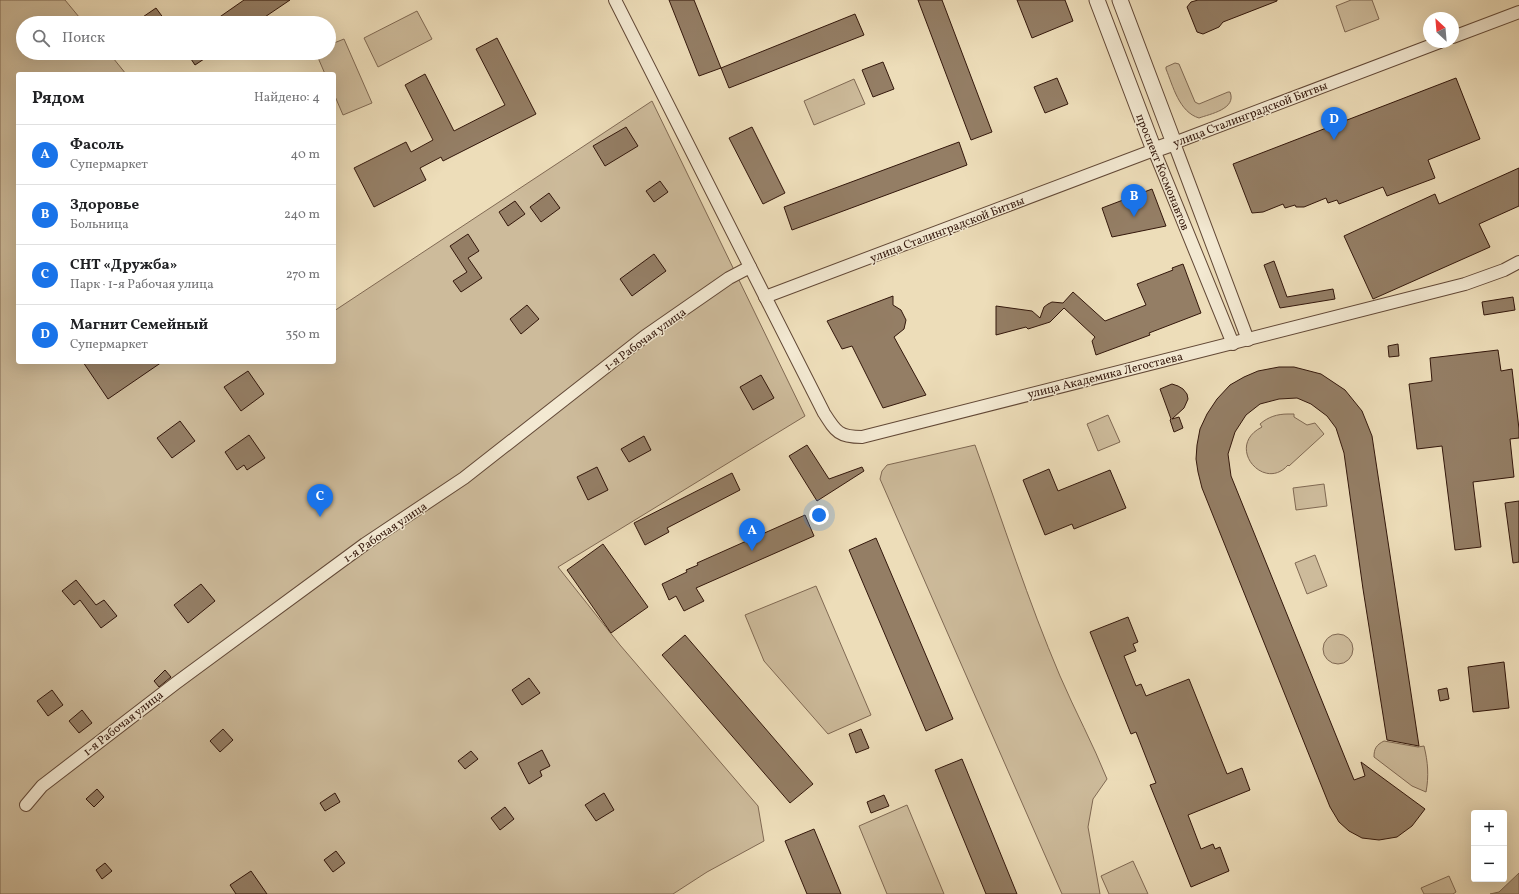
<!DOCTYPE html>
<html lang="ru">
<meta charset="utf-8">
<style>
body{margin:0;font-family:Vollkorn,serif;background:#f6f6f6;color:#202124}
.controls{position:absolute;right:12px;bottom:12px;display:grid;overflow:hidden;border-radius:4px;box-shadow:0 4px 16px #0002}
.controls button{width:36px;height:36px;display:grid;place-items:center;padding:0;border:0;border-bottom:1px solid #e0e0e0;background:#fff;color:#202124;font:20px sans-serif}
.compass{position:absolute;left:1423px;top:12px;width:36px;height:36px;border-radius:50%;background:#fff;box-shadow:0 4px 16px #0002;rotate:334deg}
.you{position:absolute;left:819px;top:515px;width:14px;height:14px;margin:-10px;border:3px solid #fff;border-radius:50%;background:#1a73e8;box-shadow:0 0 0 6px #1a73e833}
.badge{display:grid;place-items:center;width:26px;height:26px;border-radius:50%;background:#1a73e8;color:#fff;font-size:13px;font-weight:700}
.pin{position:absolute;translate:-50% -33px;filter:drop-shadow(0 1px 2px #0008)}
.pin::after{content:'';position:absolute;top:21px;width:14px;height:12px;background:inherit;clip-path:polygon(0 0,100% 0,50% 100%)}
.list{margin:0;padding:0;list-style:none}
h2{display:flex;justify-content:space-between;align-items:center;height:52px;margin:0;padding:0 16px;font-size:17px}
h2 small{font-size:13px;font-weight:400;color:#757577}
.list li{display:grid;grid-template-columns:26px 1fr auto;gap:12px;align-items:center;box-sizing:border-box;height:60px;padding:0 16px;border-top:1px solid #e0e0e0}
.list b{display:block;font-size:15px;white-space:nowrap}
.list p{margin:0;font-size:13px;white-space:nowrap;color:#757577}
.list em{font-size:13px;font-style:normal;color:#757577}
.icon{flex:none;width:22px;height:22px;fill:none;stroke:currentColor;stroke-width:2;stroke-linecap:round;stroke-linejoin:round}
.map{position:relative;flex:none;width:1519px;height:894px;overflow:hidden}
.search{position:absolute;background:#fff;box-shadow:0 4px 16px #0002;left:16px;top:16px;width:320px;height:44px;display:flex;align-items:center;gap:10px;box-sizing:border-box;padding:0 14px;border-radius:22px;color:#757577;font-size:15px}
.panel{position:absolute;background:#fff;box-shadow:0 4px 16px #0002;left:16px;top:72px;width:320px;height:292px;border-radius:4px}
.map>svg:first-child{display:block}
.green{fill:#cdbb9b;stroke:#806953}
.water{fill:#ae9a7e;stroke:#7d6650}
.building{fill:#947e65;stroke:#33170b}
.lines{fill:none;stroke-linecap:round;stroke-linejoin:round}
.minor-casing{stroke:#624836;stroke-width:14}
.tertiary-casing{stroke:#624836;stroke-width:17}
.minor{stroke:#f3e9d2;stroke-width:12}
.tertiary{stroke:#f3e9d2;stroke-width:15}
.labels{text-anchor:middle;stroke-width:3;stroke-linejoin:round;paint-order:stroke}
.street-label{font-size:12px;fill:#33170b;stroke:#f3e9d2}
</style>
<div class="map">
<svg width="1519" height="894" viewBox="0 0 1519 894">
<rect width="100%" height="100%" fill="#edddb9"/>
<filter id="stains"><feTurbulence type="fractalNoise" baseFrequency=".005" numOctaves="4"/><feColorMatrix values="0 0 0 0 .2 0 0 0 0 .09 0 0 0 0 .02 0 0 0 .5 -.17"/></filter>
<radialGradient id="worn" r=".72"><stop offset=".6" stop-color="#630" stop-opacity="0"/><stop offset="1" stop-color="#630" stop-opacity=".3"/></radialGradient>
<!-- green -->
<g class="green">
<polygon points="0,0 65,0 84,23 23,23 23,53 109,53 126,74 18,74 18,362 334,362 334,311 652,101 805,416 558,567 620,645 758,806 764,841 707,872 673,894 0,894"/>
<polygon points="1351,0 1372,0 1379,19 1345,32 1336,6"/>
<polygon points="417,11 432,39 378,67 364,38"/>
<polygon points="344,39 372,103 343,115 334,94 334,74 325,74 316,53 329,53 329,45"/>
<path d="M1175 63 1179 64 1195 102 1199 104 1228 92H1230C1237 109 1210 114 1199 118 1179 112 1173 86 1166 69V67Z"/>
<polygon points="854,79 865,104 814,125 804,101"/>
<path d="M1288 414H1294V417L1307 425 1315 423 1324 434 1289 466 1288 465C1264 493 1224 446 1262 427L1260 424C1268 417 1277 414 1288 414Z"/>
<polygon points="1108,415 1120,442 1098,451 1087,424"/>
<path d="M975 445C1003 522 1028 601 1060 676 1075 711 1093 744 1107 779L1093 799 1088 827 1100 894H1062L880 479 882 471 887 465Z"/>
<polygon points="1324,484 1327,506 1296,510 1293,488"/>
<polygon points="1315,555 1327,586 1307,594 1295,563"/>
<polygon points="816,586 871,715 828,734 764,661 745,615"/>
<circle cx="1338" cy="649" r="15"/>
<path d="M1384 741 1418 747 1424 746C1428 762 1429 776 1426 792L1412 786 1374 757C1374 749 1376 745 1384 741Z"/>
<polygon points="907,805 944,894 887,894 859,826"/>
<polygon points="1133,861 1148,894 1109,894 1101,876"/>
<polygon points="1449,876 1456,892 1453,894 1424,894 1421,888"/>
</g>
<!-- water -->
<polygon class="water" points="1519,873 1519,894 1490,894 1499,892"/>
<!-- building -->
<g class="building">
<polygon points="244,0 290,0 256,23 211,23"/>
<polygon points="669,0 694,0 721,68 699,76"/>
<polygon points="918,0 942,0 992,132 971,140"/>
<polygon points="1017,0 1065,0 1073,21 1032,38"/>
<polygon points="1198,0 1277,0 1277,1 1223,22 1219,27 1203,34 1197,32 1187,7 1191,2"/>
<polygon points="156,8 167,23 134,23"/>
<polygon points="855,14 864,35 729,88 721,68"/>
<polygon points="497,38 536,114 443,161 441,157 420,168 426,180 374,207 354,168 406,142 411,152 433,140 405,85 425,74 454,131 505,105 476,49"/>
<polygon points="187,53 213,53 195,65"/>
<polygon points="883,62 894,89 873,97 862,70"/>
<polygon points="1057,78 1068,104 1045,113 1034,87"/>
<polygon points="1456,78 1480,139 1428,160 1435,178 1387,196 1383,187 1339,204 1337,200 1328,203 1326,198 1304,207 1296,207 1295,205 1285,208 1283,204 1263,212 1252,213 1233,164"/>
<polygon points="626,127 638,146 605,166 593,146"/>
<polygon points="752,127 785,193 763,204 729,138"/>
<polygon points="959,142 967,165 792,230 784,207"/>
<polygon points="1519,168 1519,206 1479,224 1490,247 1373,299 1344,236 1435,194 1439,204"/>
<polygon points="660,181 668,192 654,202 646,191"/>
<polygon points="1152,189 1166,226 1112,237 1102,208"/>
<polygon points="549,193 560,208 541,222 530,207"/>
<polygon points="515,201 525,214 508,226 499,212"/>
<polygon points="468,234 479,251 468,258 482,278 461,292 453,281 467,272 450,246"/>
<polygon points="654,254 666,271 632,296 620,279"/>
<polygon points="1274,261 1287,297 1333,289 1335,299 1280,308 1264,265"/>
<polygon points="1183,264 1201,313 1149,333 1150,335 1096,355 1092,341 1095,337 1064,308 1050,322 1028,329 1026,327 996,335 996,306 1032,311 1040,318 1044,307 1048,304 1052,302 1063,303 1073,292 1105,321 1146,305 1137,284 1173,270 1172,268"/>
<polygon points="893,296 893,305 901,310 906,320 904,329 894,337 926,395 883,408 852,346 842,349 827,321"/>
<polygon points="1513,297 1515,310 1484,315 1482,302"/>
<polygon points="527,305 539,319 521,334 510,319"/>
<polygon points="1398,344 1399,356 1389,357 1388,346"/>
<polygon points="1498,350 1501,371 1512,369 1519,429 1519,438 1510,439 1514,477 1473,482 1481,547 1455,550 1442,446 1417,449 1409,384 1432,381 1430,358"/>
<polygon points="83,362 162,362 108,399"/>
<polygon points="1279,367 1294,367 1321,374 1345,390 1362,411 1372,436 1419,746 1387,740 1363,589 1344,453 1336,428 1327,416 1311,404 1297,398 1279,399 1260,404 1246,415 1235,432 1228,454 1231,476 1354,780 1365,776 1361,762 1425,809 1412,826 1397,837 1379,840 1362,838 1349,831 1339,822 1330,807 1202,488 1198,472 1196,459 1197,445 1200,429 1207,414 1217,399 1230,385 1244,377 1258,371"/>
<polygon points="248,371 264,394 241,411 224,387"/>
<polygon points="761,375 774,398 753,410 740,387"/>
<polygon points="1172,384 1178,386 1183,389 1187,394 1188,399 1184,408 1172,419 1179,417 1183,428 1174,432 1170,420 1171,419 1160,389"/>
<polygon points="180,421 195,441 172,458 157,438"/>
<polygon points="249,435 265,458 247,470 244,465 237,470 225,452"/>
<polygon points="644,436 651,450 629,462 621,449"/>
<polygon points="807,445 829,479 862,467 864,471 817,501 789,456"/>
<polygon points="597,467 608,490 588,500 577,477"/>
<polygon points="1049,469 1058,491 1110,470 1126,508 1074,529 1072,524 1045,535 1023,480"/>
<polygon points="732,473 740,490 667,528 669,532 645,545 634,523"/>
<polygon points="1519,501 1519,562 1513,563 1505,503"/>
<polygon points="805,515 814,536 696,588 704,601 684,611 676,596 669,600 662,584 687,572 686,570 698,565 697,563"/>
<polygon points="876,538 953,719 926,731 849,550"/>
<polygon points="603,544 648,607 611,633 567,570"/>
<polygon points="76,580 96,605 104,600 117,616 101,628 80,600 74,605 62,591"/>
<polygon points="201,584 215,601 188,623 174,605"/>
<polygon points="1128,617 1138,642 1133,644 1136,651 1124,656 1136,686 1141,684 1146,696 1189,679 1227,774 1242,768 1250,790 1188,815 1201,849 1213,844 1215,849 1220,847 1229,871 1191,887 1150,785 1156,783 1136,732 1131,734 1090,632"/>
<polygon points="685,635 813,784 790,803 662,655"/>
<polygon points="1504,662 1509,708 1473,712 1468,667"/>
<polygon points="165,670 171,677 159,687 154,681"/>
<polygon points="529,678 540,693 522,705 512,690"/>
<polygon points="1447,688 1449,699 1440,701 1438,690"/>
<polygon points="52,690 63,705 48,716 37,701"/>
<polygon points="82,710 92,723 79,733 69,721"/>
<polygon points="223,729 233,740 220,752 210,741"/>
<polygon points="861,729 869,748 856,753 849,734"/>
<polygon points="542,750 550,766 540,771 542,776 529,784 518,763"/>
<polygon points="471,751 478,759 465,769 458,761"/>
<polygon points="962,759 1017,894 986,894 935,770"/>
<polygon points="97,789 104,797 94,807 86,799"/>
<polygon points="335,793 340,802 325,811 320,803"/>
<polygon points="604,793 614,810 596,821 585,805"/>
<polygon points="884,795 889,806 871,813 867,802"/>
<polygon points="505,807 514,819 500,830 491,818"/>
<polygon points="814,829 841,894 807,894 785,841"/>
<polygon points="336,851 345,863 333,872 324,860"/>
<polygon points="105,863 112,871 102,879 96,870"/>
<polygon points="251,871 267,894 236,894 230,885"/>
</g>
<g class="lines">
<!-- minor casing -->
<g class="minor-casing">
<g id="minor">
<path d="M615 0 824 413C836 432 839 437 862 437L1465 284 1504 270 1519 262"/>
<polyline points="1453,37 1519,12"/>
<polyline points="765,297 1154,150 1233,344"/>
<polyline points="1248,340 1174,143 1440,42"/>
<polyline points="26,805 42,786 176,683 365,544 464,478 644,337 729,278 750,267"/>
</g>
</g>
<!-- tertiary casing -->
<g class="tertiary-casing">
<polyline id="tertiary" points="1097,0 1154,150 1174,143 1120,0"/>
</g>
<!-- minor -->
<use href="#minor" class="minor"/>
<!-- tertiary -->
<use href="#tertiary" class="tertiary"/>
</g>
<g class="labels">
<!-- street labels -->
<g class="street-label">
<text transform="translate(1250 114) rotate(-21)" y="4">улица Сталинградской Битвы</text>
<text transform="translate(1163 172) rotate(68)" y="4">проспект Космонавтов</text>
<text transform="translate(947 229) rotate(-21)" y="4">улица Сталинградской Битвы</text>
<text transform="translate(645 339) rotate(-36)" y="4">1-я Рабочая улица</text>
<text transform="translate(1105 375) rotate(-14)" y="4">улица Академика Легостаева</text>
<text transform="translate(385 532) rotate(-34)" y="4">1-я Рабочая улица</text>
<text transform="translate(123 723) rotate(-38)" y="4">1-я Рабочая улица</text>
</g>
</g>
<rect width="100%" height="100%" filter="url(#stains)"/>
<rect width="100%" height="100%" fill="url(#worn)"/>
</svg>
<div class="controls">
<button>+</button>
<button>−</button>
</div>
<svg class="compass" viewBox="-18 -18 36 36"><path d="M0-13l5 13h-10z" fill="#e53935"/><path d="M0 13l5-13h-10z" fill="#757577"/></svg>
<div class="you"></div>
<div class="pin badge" style="left:752px;top:551px">A</div>
<div class="pin badge" style="left:1134px;top:217px">B</div>
<div class="pin badge" style="left:320px;top:517px">C</div>
<div class="pin badge" style="left:1334px;top:140px">D</div>
<div class="search"><svg class="icon" aria-label="search" viewBox="0 0 24 24"><circle cx="10" cy="10" r="6"/><path d="M15 15l6 6"/></svg>Поиск</div>
<section class="panel">
<h2>Рядом<small>Найдено: 4</small></h2>
<ul class="list">
<li><span class="badge">A</span><div><b>Фасоль</b><p>Супермаркет</p></div><em>40 m</em></li>
<li><span class="badge">B</span><div><b>Здоровье</b><p>Больница</p></div><em>240 m</em></li>
<li><span class="badge">C</span><div><b>СНТ «Дружба»</b><p>Парк · 1-я Рабочая улица</p></div><em>270 m</em></li>
<li><span class="badge">D</span><div><b>Магнит Семейный</b><p>Супермаркет</p></div><em>350 m</em></li>
</ul>
</section>
</div>
